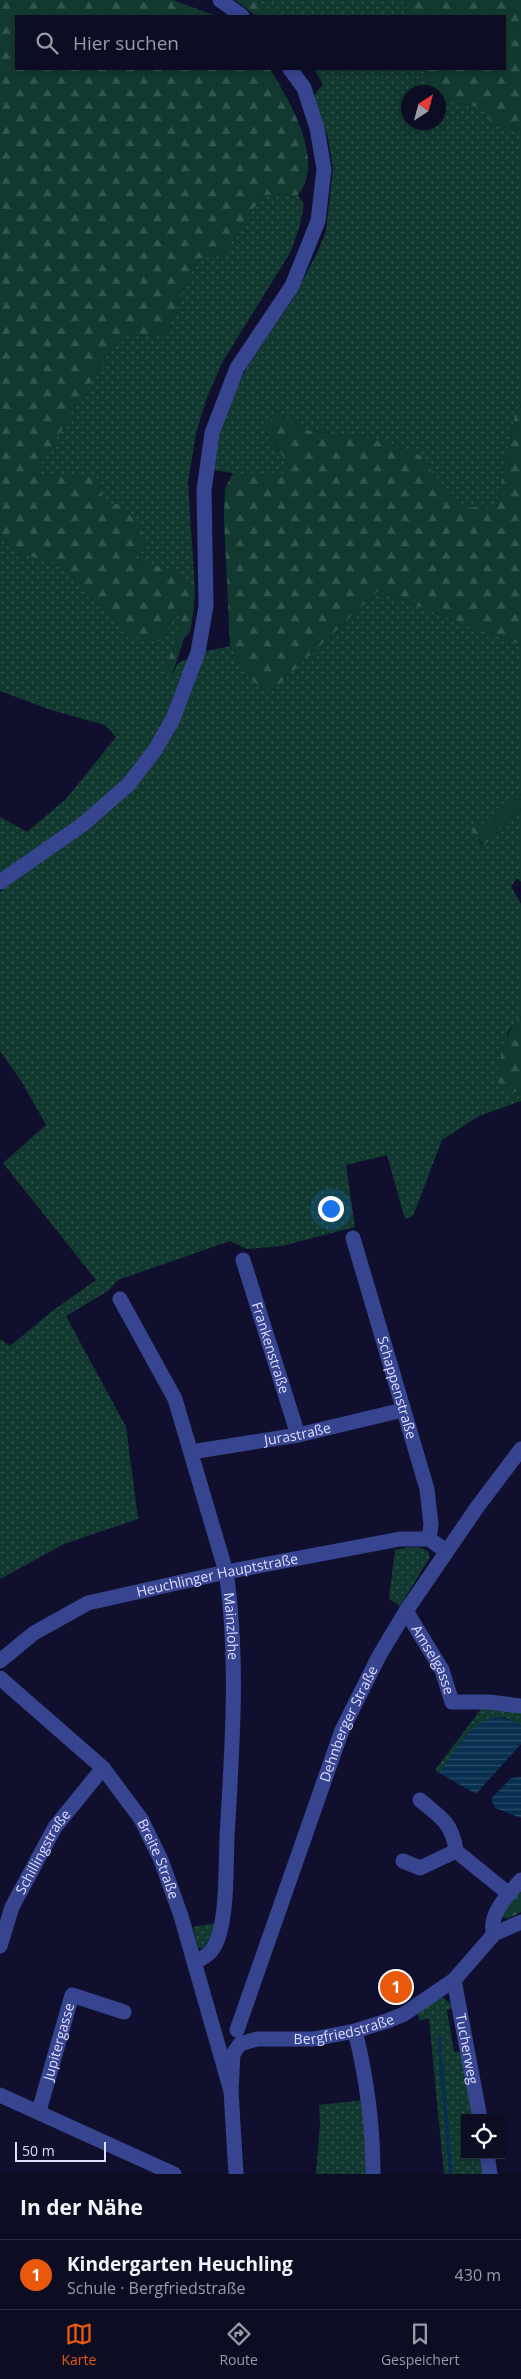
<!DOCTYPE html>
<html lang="de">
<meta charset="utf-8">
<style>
body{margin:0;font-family:"Open Sans",sans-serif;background:#15152a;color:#f1f3f6}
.controls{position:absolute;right:15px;bottom:15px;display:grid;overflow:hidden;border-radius:0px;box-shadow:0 2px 8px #0003}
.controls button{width:45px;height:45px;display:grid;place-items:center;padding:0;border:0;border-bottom:1px solid #2c2c40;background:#0c0c22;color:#f1f3f6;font:25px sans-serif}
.compass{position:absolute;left:401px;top:85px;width:45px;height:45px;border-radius:50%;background:#0c0c22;box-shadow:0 2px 8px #0003;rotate:36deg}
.scale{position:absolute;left:15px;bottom:12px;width:91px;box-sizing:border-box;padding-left:5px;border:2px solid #dddfff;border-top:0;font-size:14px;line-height:18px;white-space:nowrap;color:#dddfff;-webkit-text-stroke:4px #10102e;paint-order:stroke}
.you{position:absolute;left:330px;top:1208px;width:18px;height:18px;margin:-12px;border:4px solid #fff;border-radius:50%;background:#1a73e8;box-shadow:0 0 0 8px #1a73e833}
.badge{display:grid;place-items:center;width:32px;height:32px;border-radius:50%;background:#ea580c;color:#fff;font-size:16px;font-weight:700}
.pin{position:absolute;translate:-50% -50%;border:2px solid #fff;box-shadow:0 1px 5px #0006}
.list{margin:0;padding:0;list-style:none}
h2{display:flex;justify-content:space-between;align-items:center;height:65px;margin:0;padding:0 20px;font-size:21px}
h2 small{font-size:16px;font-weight:400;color:#9a9ba5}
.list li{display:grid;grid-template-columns:32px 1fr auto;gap:15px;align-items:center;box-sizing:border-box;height:70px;padding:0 20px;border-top:1px solid #2c2c40}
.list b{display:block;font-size:19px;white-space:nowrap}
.list p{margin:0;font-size:16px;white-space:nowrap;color:#9a9ba5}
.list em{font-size:16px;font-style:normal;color:#9a9ba5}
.icon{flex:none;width:28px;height:28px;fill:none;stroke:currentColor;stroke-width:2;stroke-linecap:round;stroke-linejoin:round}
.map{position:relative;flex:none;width:521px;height:2174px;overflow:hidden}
.search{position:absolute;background:#0c0c22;box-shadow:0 2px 8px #0003;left:15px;right:15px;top:15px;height:55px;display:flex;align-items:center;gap:12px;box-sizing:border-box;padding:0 18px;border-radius:0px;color:#9a9ba5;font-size:19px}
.sheet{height:135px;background:#0c0c22}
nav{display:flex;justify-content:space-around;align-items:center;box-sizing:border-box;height:70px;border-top:1px solid #2c2c40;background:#0c0c22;font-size:14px;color:#9a9ba5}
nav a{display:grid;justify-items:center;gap:2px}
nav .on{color:#ea580c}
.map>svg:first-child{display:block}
.grass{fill:url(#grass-dots)}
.forest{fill:url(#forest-firs)}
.cemetery{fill:url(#cemetery-stones)}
.water{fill:url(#water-rules)}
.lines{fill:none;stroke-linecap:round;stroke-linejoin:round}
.stream{stroke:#072f50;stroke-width:4}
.minor{stroke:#374490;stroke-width:15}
.labels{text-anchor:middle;stroke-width:4;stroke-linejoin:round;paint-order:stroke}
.street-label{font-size:14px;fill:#dddfff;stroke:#10102e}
</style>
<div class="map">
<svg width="521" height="2174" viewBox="0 0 521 2174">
<defs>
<pattern id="grass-dots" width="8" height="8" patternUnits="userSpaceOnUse" patternTransform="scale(1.25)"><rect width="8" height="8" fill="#123930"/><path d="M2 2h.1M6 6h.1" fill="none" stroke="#34554f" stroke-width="1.8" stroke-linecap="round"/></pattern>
<pattern id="forest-firs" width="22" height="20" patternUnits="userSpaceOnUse" patternTransform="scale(1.25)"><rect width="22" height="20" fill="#123930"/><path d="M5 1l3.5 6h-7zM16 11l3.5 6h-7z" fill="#34554f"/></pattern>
<pattern id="cemetery-stones" width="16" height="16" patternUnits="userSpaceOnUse" patternTransform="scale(1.25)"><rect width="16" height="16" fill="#123930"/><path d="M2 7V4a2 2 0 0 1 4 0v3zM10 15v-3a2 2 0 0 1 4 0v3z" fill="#34554f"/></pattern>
<pattern id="water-rules" width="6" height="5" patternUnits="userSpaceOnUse" patternTransform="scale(1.25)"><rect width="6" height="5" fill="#072f50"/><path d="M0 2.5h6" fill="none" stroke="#2b4d6a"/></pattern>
</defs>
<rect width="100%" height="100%" fill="#10102e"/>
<!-- grass -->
<g class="grass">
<polygon points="258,0 401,0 406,4 410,16 277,16"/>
<polygon points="314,69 424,69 431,92 408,92 408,122 438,122 439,98 489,110 489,123 521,132 521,406 515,414 496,508 457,508 420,455 363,436 310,431 275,411 265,432 286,461 288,473 233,473 213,470 218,436 239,382 252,358 293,299 318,251 326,231 333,168 328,138 314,96 323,84"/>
<polygon points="263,195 298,195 304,205 300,225 290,253 223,361 207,397 196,433 188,482 195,591 172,570 135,559 105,506 33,475 119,336 166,335 189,276 198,259 224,253"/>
<polygon points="0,534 9,546 61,565 82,584 93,600 111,612 126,636 166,633 175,607 180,610 181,623 172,676 178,663 207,651 230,646 241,665 271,692 378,591 521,645 521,794 477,836 482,846 521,808 521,882 517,878 511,886 521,904 521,1016 507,1033 512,1093 521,1089 521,1101 479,1116 442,1140 413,1216 405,1219 387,1155 346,1165 355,1227 282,1246 247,1249 230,1241 118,1280 108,1291 66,1316 126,1427 138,1519 64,1544 0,1579 0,1339 10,1346 55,1309 96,1280 3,1163 46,1125 22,1082 0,1051 0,892 3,890 0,885 0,817 27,832 66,799 116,737 105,725 51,710 0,691"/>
<polygon points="411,1547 422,1548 428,1551 430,1557 400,1606 389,1599 395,1550"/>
<polygon points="484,1705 521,1710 521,1727 505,1717 469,1732 439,1773 435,1770"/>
<polygon points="216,1923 215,1930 204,1948 198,1948 193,1927"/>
<polygon points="442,1997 452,2005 453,2008 447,2010 454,2052 463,2051 474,2118 465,2118 465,2155 481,2155 484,2174 444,2174 429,2018 420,2021 417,2012"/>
<polygon points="365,2100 368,2174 316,2174 320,2124 319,2105"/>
</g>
<!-- forest -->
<g class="forest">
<path d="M0 0H173L216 16H16V69H270C289 100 326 161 298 195H263L224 253 198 259 189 276 166 335 119 336 34 475 96 477 105 506 122 503 146 539 135 559 172 570 195 591 194 609 190 632 184 638 172 676 166 667 181 623 180 610 175 607 166 633 160 641 126 636 111 612 93 600 82 584 61 565 22 554 9 546 0 534Z"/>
<polygon points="235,0 258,0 277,16 256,16"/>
<polygon points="401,0 521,0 521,132 489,123 489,110 439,98 438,92 431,92 424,69 505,69 505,16 410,16 406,4"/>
<polygon points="521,406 521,645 378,591 271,692 255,683 241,665 230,646 224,518 225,489 233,473 288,473 286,461 265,431 275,411 310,431 363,436 420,455 457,507 496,508 515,414"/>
<polygon points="521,794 521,808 483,846 477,836 470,829 478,825 485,827"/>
<path d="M521 1016V1089L512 1093 497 1081C500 1055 503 1036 521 1016Z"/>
</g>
<!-- cemetery -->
<polygon class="cemetery" points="521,1887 521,1912 507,1919 500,1915"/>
<!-- water -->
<g class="water">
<polygon points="499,1716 519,1724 521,1727 521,1744 476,1794 439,1773 469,1732 480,1723"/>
<polygon points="521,1777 521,1818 495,1808 491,1799 511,1778"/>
</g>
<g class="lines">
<!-- stream -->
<polyline class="stream" points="439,2039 451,2174"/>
<!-- minor -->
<g class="minor">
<polyline points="220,0 242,16"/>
<polyline points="0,882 82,825 129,784 155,750 173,719 198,652 206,606 204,490 212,433 237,368 292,286 318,221 324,169 317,128 304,88 290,69"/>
<path id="s1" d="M353 1238 427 1489 431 1525 429 1539"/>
<path id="s2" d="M243 1260 298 1435"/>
<path id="s3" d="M120 1299 175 1399 226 1572C239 1660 232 1749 227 1837 226 1864 227 1910 219 1935 214 1951 209 1955 195 1962"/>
<path id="s4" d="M191 1452 298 1435 403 1410"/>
<path id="s5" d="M406 1611 442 1670 452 1702H489L521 1706"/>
<path id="s6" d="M0 1661 34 1633 88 1603 226 1572 400 1539H429L446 1551"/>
<path id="s7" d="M0 1678 103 1768 141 1819 161 1860 181 1916 231 2091"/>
<polyline points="456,1851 509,1894"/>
<path d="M403 1861 420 1868 456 1851C452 1822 441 1818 420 1800"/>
<path d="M494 1934C487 1916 509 1893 521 1880"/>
<path id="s8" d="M0 1946 12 1907 55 1827 103 1768"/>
<path id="s9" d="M454 1980 480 2118"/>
<path id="s10" d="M237 2030 342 1730 379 1656 406 1611 478 1506 521 1449"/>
<path d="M355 2031C367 2079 373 2125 373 2174"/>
<polyline points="0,2095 174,2174"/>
<path id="s11" d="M39 2111 72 1995 124 2012"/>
<polyline points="487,2155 490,2174"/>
<path id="s12" d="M236 2174 231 2091 233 2054 240 2044 257 2039H313L355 2031 387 2021 404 2014 454 1980 494 1934 521 1922"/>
</g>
</g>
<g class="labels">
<!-- street labels -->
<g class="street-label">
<text dy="5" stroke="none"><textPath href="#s2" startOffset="92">Frankenstraße</textPath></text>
<text dy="5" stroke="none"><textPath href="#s1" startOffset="156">Schappenstraße</textPath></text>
<text dy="5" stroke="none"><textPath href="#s4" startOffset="108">Jurastraße</textPath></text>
<text dy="5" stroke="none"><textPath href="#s6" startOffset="238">Heuchlinger Hauptstraße</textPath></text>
<text dy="5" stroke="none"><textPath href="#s3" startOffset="349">Mainzlohe</textPath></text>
<text dy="5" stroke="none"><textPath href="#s5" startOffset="56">Amselgasse</textPath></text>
<text dy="5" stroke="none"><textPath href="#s10" startOffset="326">Dehnberger Straße</textPath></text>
<text dy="5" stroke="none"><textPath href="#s8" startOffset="104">Schillingstraße</textPath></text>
<text dy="5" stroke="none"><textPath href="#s7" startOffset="244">Breite Straße</textPath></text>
<text dy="5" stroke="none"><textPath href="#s12" startOffset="238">Bergfriedstraße</textPath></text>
<text dy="5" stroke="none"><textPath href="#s11" startOffset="72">Jupitergasse</textPath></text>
<text dy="5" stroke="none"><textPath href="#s9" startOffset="70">Tucherweg</textPath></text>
</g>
</g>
</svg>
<div class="controls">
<button><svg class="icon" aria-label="locate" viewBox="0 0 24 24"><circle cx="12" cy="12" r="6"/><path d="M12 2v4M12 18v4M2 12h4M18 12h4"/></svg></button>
</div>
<svg class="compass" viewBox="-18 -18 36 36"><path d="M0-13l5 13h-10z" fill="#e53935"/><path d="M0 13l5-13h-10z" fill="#9a9ba5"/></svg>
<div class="scale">50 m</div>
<div class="you"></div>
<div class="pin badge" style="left:396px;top:1987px">1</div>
<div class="search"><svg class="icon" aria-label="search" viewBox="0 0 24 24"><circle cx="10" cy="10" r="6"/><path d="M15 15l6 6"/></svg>Hier suchen</div>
</div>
<section class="sheet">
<h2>In der Nähe<small></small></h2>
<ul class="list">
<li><span class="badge">1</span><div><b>Kindergarten Heuchling</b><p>Schule · Bergfriedstraße</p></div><em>430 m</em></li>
</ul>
</section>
<nav>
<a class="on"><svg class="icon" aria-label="map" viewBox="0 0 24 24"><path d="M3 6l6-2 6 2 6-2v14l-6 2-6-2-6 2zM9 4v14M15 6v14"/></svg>Karte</a>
<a><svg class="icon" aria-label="directions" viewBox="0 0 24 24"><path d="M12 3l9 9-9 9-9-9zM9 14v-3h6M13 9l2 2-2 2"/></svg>Route</a>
<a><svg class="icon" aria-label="saved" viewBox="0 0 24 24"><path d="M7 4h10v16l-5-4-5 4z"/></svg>Gespeichert</a>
</nav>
